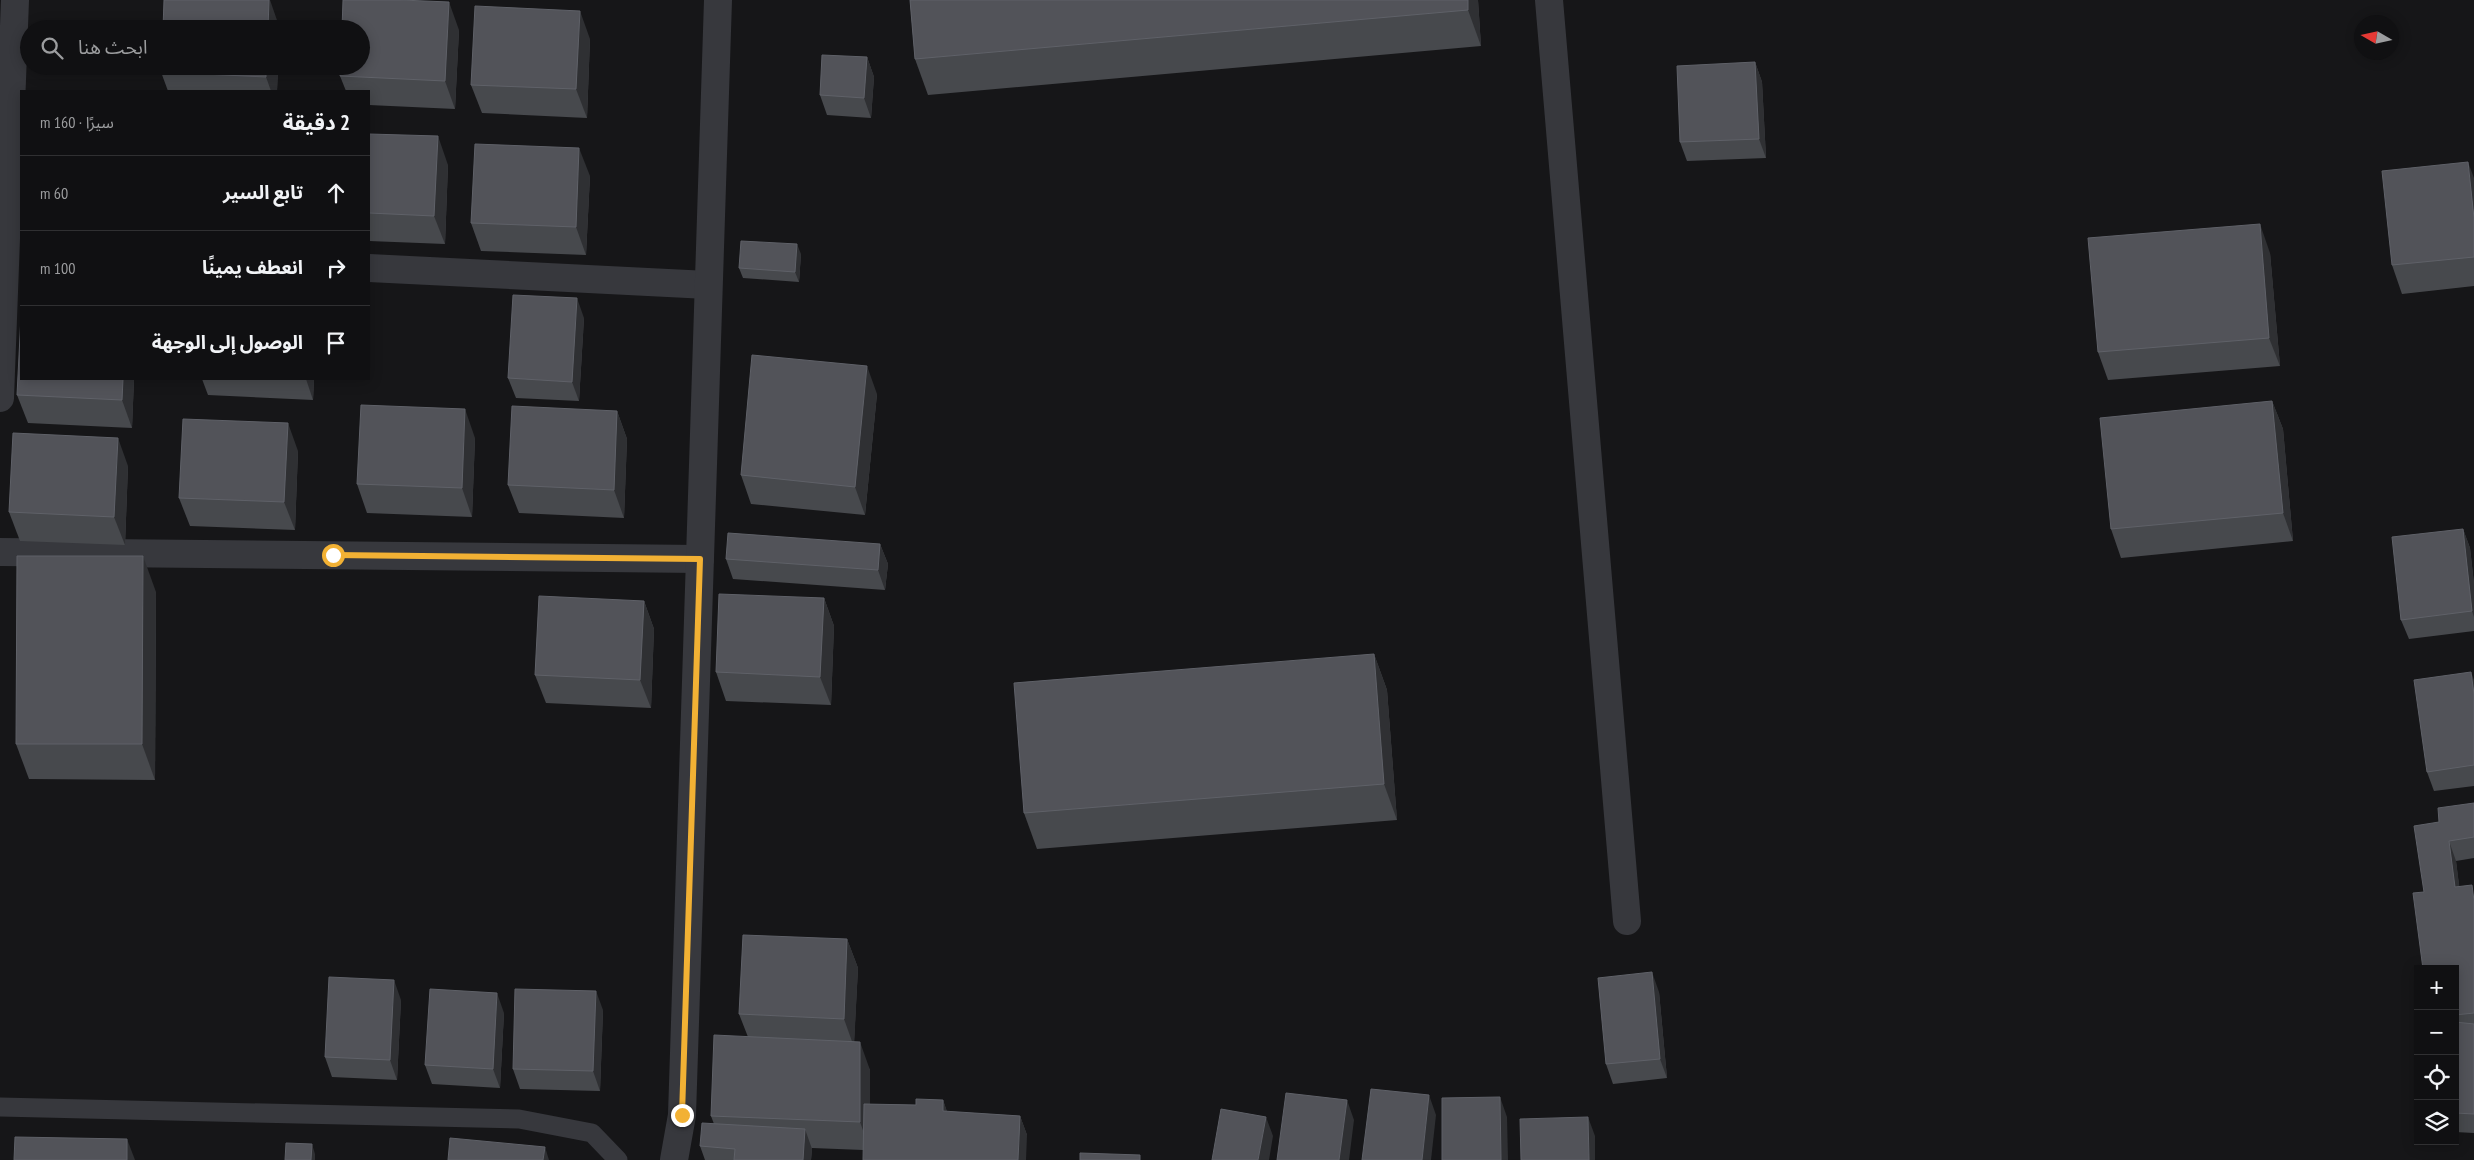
<!DOCTYPE html>
<html lang="ar">
<meta charset="utf-8">
<style>
body{margin:0;font-family:"PT Sans Narrow","Noto Sans Arabic",sans-serif;background:#1e1e20;color:#f1f3f6;direction:rtl}
.controls{position:absolute;right:15px;bottom:15px;display:grid;overflow:hidden;border-radius:0px;box-shadow:0 2px 12px #0003}
.controls button{width:45px;height:45px;display:grid;place-items:center;padding:0;border:0;border-bottom:1px solid #303032;background:#101012;color:#f1f3f6;font:25px sans-serif}
.compass{position:absolute;left:2354px;top:15px;width:45px;height:45px;border-radius:50%;background:#101012;box-shadow:0 2px 12px #0003;rotate:279deg}
.stop{position:absolute;width:15px;height:15px;margin:-11px;border:4px solid #f2b134;border-radius:50%;background:#fff}
.stop.end{background:#f2b134;border-color:#fff;box-shadow:0 1px 5px #0008}
.list{margin:0;padding:0;list-style:none}
h2{display:flex;justify-content:space-between;align-items:center;height:65px;margin:0;padding:0 20px;font-size:21px}
h2 small{font-size:16px;font-weight:400;color:#9c9d9f}
.list li{display:grid;grid-template-columns:32px 1fr auto;gap:15px;align-items:center;box-sizing:border-box;height:75px;padding:0 20px;border-top:1px solid #303032}
.list b{display:block;font-size:19px;white-space:nowrap}
.list em{font-size:16px;font-style:normal;color:#9c9d9f}
.icon{flex:none;width:28px;height:28px;fill:none;stroke:currentColor;stroke-width:2;stroke-linecap:round;stroke-linejoin:round}
.map{position:relative;flex:none;width:2474px;height:1160px;overflow:hidden;direction:ltr}
.search{position:absolute;background:#101012;box-shadow:0 2px 12px #0003;left:20px;top:20px;width:350px;height:55px;display:flex;align-items:center;gap:12px;box-sizing:border-box;padding:0 18px;border-radius:28px;color:#9c9d9f;font-size:19px}
.panel{position:absolute;background:#101012;box-shadow:0 2px 12px #0003;left:20px;top:90px;width:350px;height:290px;border-radius:0px;direction:rtl}
.map>svg:first-child{display:block}
.lines{fill:none;stroke-linecap:round;stroke-linejoin:round}
.lane{stroke:#37383d;stroke-width:19}
.street{stroke:#37383d;stroke-width:28}
.wall{fill:#47494d}
.shaded-wall{fill:#2f3033}
.building{fill:#525359;stroke:#5f6168}
.route{stroke:#f2b134;stroke-width:6}
</style>
<div class="map">
<svg width="2474" height="1160" viewBox="0 0 2474 1160">
<rect width="100%" height="100%" fill="#161618"/>
<g class="lines">
<!-- lane -->
<polyline class="lane" points="0,1107 519,1119 592,1133 618,1160"/>
<!-- street -->
<g class="street">
<polyline points="1549,0 1627,921"/>
<polyline points="369,268 708,285"/>
<polyline points="0,398 15,0"/>
<polyline points="0,552 700,559"/>
<polyline points="674,1160 682,1115 718,0"/>
</g>
</g>
<!-- wall -->
<g class="wall">
<polygon points="910,0 1478,0 1481,46 928,95 915,59"/>
<polygon points="459,30 455,109 369,105 369,91 346,91 340,76"/>
<polygon points="590,39 587,118 482,113 471,85"/>
<polygon points="867,57 874,77 871,118 827,115 820,95"/>
<polygon points="1755,62 1762,82 1766,158 1687,161 1680,142"/>
<polygon points="278,66 277,91 168,91 161,72"/>
<polygon points="369,134 448,165 445,244 369,241"/>
<polygon points="590,176 586,255 481,251 471,223"/>
<polygon points="2474,178 2474,286 2402,294 2392,265"/>
<polygon points="2270,253 2280,366 2108,380 2098,352"/>
<polygon points="801,254 799,282 743,278 739,268"/>
<polygon points="584,318 579,401 516,398 508,378"/>
<polygon points="134,379 132,428 28,423 17,395"/>
<polygon points="202,379 314,379 313,400 208,395"/>
<polygon points="877,394 865,515 751,504 741,475"/>
<polygon points="2272,401 2283,429 2293,541 2121,558 2111,529"/>
<polygon points="617,411 627,439 624,518 519,513 508,485"/>
<polygon points="475,438 472,517 367,513 357,484"/>
<polygon points="298,451 295,530 190,526 179,498"/>
<polygon points="128,466 125,545 20,541 9,512"/>
<polygon points="2463,529 2470,548 2474,584 2474,631 2409,639 2401,620"/>
<polygon points="880,544 888,564 885,590 733,579 726,559"/>
<polygon points="156,592 155,780 29,779 16,744"/>
<polygon points="824,598 834,626 831,705 726,701 716,672"/>
<polygon points="644,601 654,629 651,708 546,703 535,675"/>
<polygon points="1374,654 1387,690 1397,820 1037,849 1024,813"/>
<polygon points="2474,680 2474,786 2434,791 2427,772"/>
<polygon points="2474,803 2474,858 2456,861 2459,886 2474,901 2474,1133 2455,1132 2455,969 2424,892 2439,822"/>
<polygon points="847,939 858,968 854,1042 870,1070 870,1104 916,1105 943,1100 947,1112 1020,1116 1027,1135 863,1150 812,1148 811,1160 705,1160 700,1146 714,1124 711,1116 748,1037 739,1014"/>
<polygon points="1659,992 1667,1078 1613,1084 1606,1064"/>
<polygon points="401,1000 397,1080 332,1077 325,1057"/>
<polygon points="603,1010 600,1091 520,1089 513,1069"/>
<polygon points="504,1013 500,1088 432,1084 425,1065"/>
</g>
<!-- shaded-wall -->
<g class="shaded-wall">
<polygon points="269,0 270,0 279,26 279,29 268,29"/>
<polygon points="1468,0 1478,0 1481,46 1468,10"/>
<polygon points="449,2 459,30 455,109 445,81"/>
<polygon points="580,11 590,39 587,118 576,89"/>
<polygon points="867,57 874,77 871,118 864,98"/>
<polygon points="1755,62 1762,82 1766,158 1759,139"/>
<polygon points="266,66 278,66 277,91 271,91 266,77"/>
<polygon points="438,136 448,165 445,244 434,216"/>
<polygon points="579,148 590,176 586,255 576,227"/>
<polygon points="2468,162 2474,178 2474,218"/>
<polygon points="2260,224 2270,253 2280,366 2269,338"/>
<polygon points="797,244 801,254 799,282 795,272"/>
<polygon points="577,298 584,318 579,401 572,382"/>
<polygon points="867,366 877,394 865,515 855,487"/>
<polygon points="123,379 134,379 132,428 122,400"/>
<polygon points="306,379 314,379 313,400"/>
<polygon points="2272,401 2283,429 2293,541 2283,513"/>
<polygon points="465,409 475,438 472,517 462,488"/>
<polygon points="617,411 627,439 624,518 614,490"/>
<polygon points="288,423 298,451 295,530 284,502"/>
<polygon points="118,438 128,466 125,545 114,517"/>
<polygon points="2463,529 2470,548 2474,584 2474,617 2472,611"/>
<polygon points="880,544 888,564 885,590 878,570"/>
<polygon points="143,556 156,592 155,780 142,744"/>
<polygon points="824,598 834,626 831,705 820,677"/>
<polygon points="644,601 654,629 651,708 640,680"/>
<polygon points="1374,654 1387,690 1397,820 1384,784"/>
<polygon points="2471,672 2474,680 2474,694"/>
<polygon points="2449,841 2456,861 2462,906 2455,887"/>
<polygon points="847,939 858,968 854,1047 844,1019"/>
<polygon points="1652,972 1659,992 1667,1078 1660,1059"/>
<polygon points="394,980 401,1000 397,1080 390,1060"/>
<polygon points="596,991 603,1010 600,1091 593,1071"/>
<polygon points="497,993 504,1013 500,1088 493,1069"/>
<polygon points="860,1042 870,1070 870,1150 860,1122"/>
<polygon points="1429,1095 1436,1115 1431,1160 1422,1160"/>
<polygon points="1500,1097 1507,1117 1508,1160 1501,1160"/>
<polygon points="943,1100 950,1120 943,1111"/>
<polygon points="1347,1100 1354,1120 1349,1160 1339,1160"/>
<polygon points="1020,1116 1027,1135 1026,1160 1018,1160"/>
<polygon points="1266,1117 1273,1136 1269,1160 1258,1160"/>
<polygon points="1588,1117 1595,1136 1595,1160 1589,1160"/>
<polygon points="805,1129 812,1149 811,1160 803,1160"/>
<polygon points="127,1139 135,1160 127,1160"/>
<polygon points="312,1144 315,1154 315,1160 311,1160"/>
<polygon points="545,1147 549,1160 543,1160"/>
</g>
<!-- building -->
<g class="building">
<polygon points="164,0 269,0 268,29 163,29"/>
<polygon points="343,0 401,0 449,2 445,81 340,76 341,66 361,66 361,29 342,29"/>
<polygon points="910,0 1468,0 1468,10 915,59"/>
<polygon points="475,6 580,11 576,89 471,85"/>
<polygon points="822,55 867,57 864,98 820,95"/>
<polygon points="1755,62 1759,139 1680,142 1677,66"/>
<polygon points="161,66 266,66 266,77 161,72"/>
<polygon points="369,134 438,136 434,216 369,213"/>
<polygon points="475,144 579,148 576,227 471,223"/>
<polygon points="2468,162 2474,218 2474,257 2392,265 2382,171"/>
<polygon points="2260,224 2269,338 2098,352 2088,238"/>
<polygon points="741,241 797,244 795,272 739,268"/>
<polygon points="513,295 577,298 572,382 508,378"/>
<polygon points="21,316 21,379 123,379 122,400 17,395"/>
<polygon points="752,355 867,366 855,487 741,475"/>
<polygon points="2272,401 2283,513 2111,529 2100,418"/>
<polygon points="361,405 465,409 462,488 357,484"/>
<polygon points="512,406 617,411 614,490 508,485"/>
<polygon points="183,419 288,423 284,502 179,498"/>
<polygon points="13,433 118,438 114,517 9,512"/>
<polygon points="2463,529 2472,611 2401,620 2392,537"/>
<polygon points="728,533 880,544 878,570 726,559"/>
<polygon points="17,556 143,556 142,744 16,744"/>
<polygon points="719,594 824,598 820,677 716,672"/>
<polygon points="539,596 644,601 640,680 535,675"/>
<polygon points="1374,654 1384,784 1024,813 1014,683"/>
<polygon points="2471,672 2474,694 2474,765 2427,772 2414,680"/>
<polygon points="2474,803 2474,837 2449,841 2455,887 2472,885 2474,901 2474,1013 2455,1015 2455,969 2423,969 2413,893 2424,892 2414,826 2439,822 2438,808"/>
<polygon points="743,935 847,939 844,1019 739,1014"/>
<polygon points="1652,972 1660,1059 1606,1064 1598,978"/>
<polygon points="329,977 394,980 390,1060 325,1057"/>
<polygon points="430,989 497,993 493,1069 425,1065"/>
<polygon points="515,989 596,991 593,1071 513,1069"/>
<polygon points="2455,1022 2474,1024 2474,1114 2455,1113"/>
<polygon points="714,1035 860,1042 860,1122 711,1116"/>
<polygon points="1371,1089 1429,1095 1422,1160 1362,1160"/>
<polygon points="1286,1093 1347,1100 1339,1160 1277,1160"/>
<polygon points="1500,1097 1501,1160 1442,1160 1442,1098"/>
<polygon points="916,1099 943,1100 943,1111 1020,1116 1018,1160 863,1160 864,1104 916,1105"/>
<polygon points="1221,1109 1266,1117 1258,1160 1212,1160"/>
<polygon points="1588,1117 1589,1160 1521,1160 1520,1119"/>
<polygon points="702,1123 805,1129 803,1160 734,1160 735,1149 700,1146"/>
<polygon points="15,1137 127,1139 127,1160 14,1160"/>
<polygon points="450,1138 545,1147 543,1160 448,1160"/>
<polygon points="286,1143 312,1144 311,1160 285,1160"/>
<polygon points="1080,1153 1140,1155 1140,1160 1080,1160"/>
</g>
<g class="lines">
<!-- route -->
<polyline class="route" points="333,555 700,559 682,1115"/>
</g>
</svg>
<div class="controls">
<button>+</button>
<button>−</button>
<button><svg class="icon" aria-label="locate" viewBox="0 0 24 24"><circle cx="12" cy="12" r="6"/><path d="M12 2v4M12 18v4M2 12h4M18 12h4"/></svg></button>
<button><svg class="icon" aria-label="layers" viewBox="0 0 24 24"><path d="M12 4l9 5-9 5-9-5zM3 14l9 5 9-5"/></svg></button>
</div>
<svg class="compass" viewBox="-18 -18 36 36"><path d="M0-13l5 13h-10z" fill="#e53935"/><path d="M0 13l5-13h-10z" fill="#9c9d9f"/></svg>
<div class="stop" style="left:333px;top:555px"></div>
<div class="stop end" style="left:682px;top:1115px"></div>
<div class="search"><svg class="icon" aria-label="search" viewBox="0 0 24 24"><circle cx="10" cy="10" r="6"/><path d="M15 15l6 6"/></svg>ابحث هنا</div>
<section class="panel">
<h2>2 دقيقة<small>سيرًا · 160 m</small></h2>
<ul class="list">
<li><svg class="icon" aria-label="ahead" viewBox="0 0 24 24"><path d="M12 20V5M6 11l6-6 6 6"/></svg><div><b>تابع السير</b></div><em>60 m</em></li>
<li><svg class="icon" aria-label="right" viewBox="0 0 24 24"><path d="M7 20v-9h11M14 6l5 5-5 5"/></svg><div><b>انعطف يمينًا</b></div><em>100 m</em></li>
<li><svg class="icon" aria-label="arrive" viewBox="0 0 24 24"><path d="M6 21V4h12l-3 4 3 4H6"/></svg><div><b>الوصول إلى الوجهة</b></div></li>
</ul>
</section>
</div>
